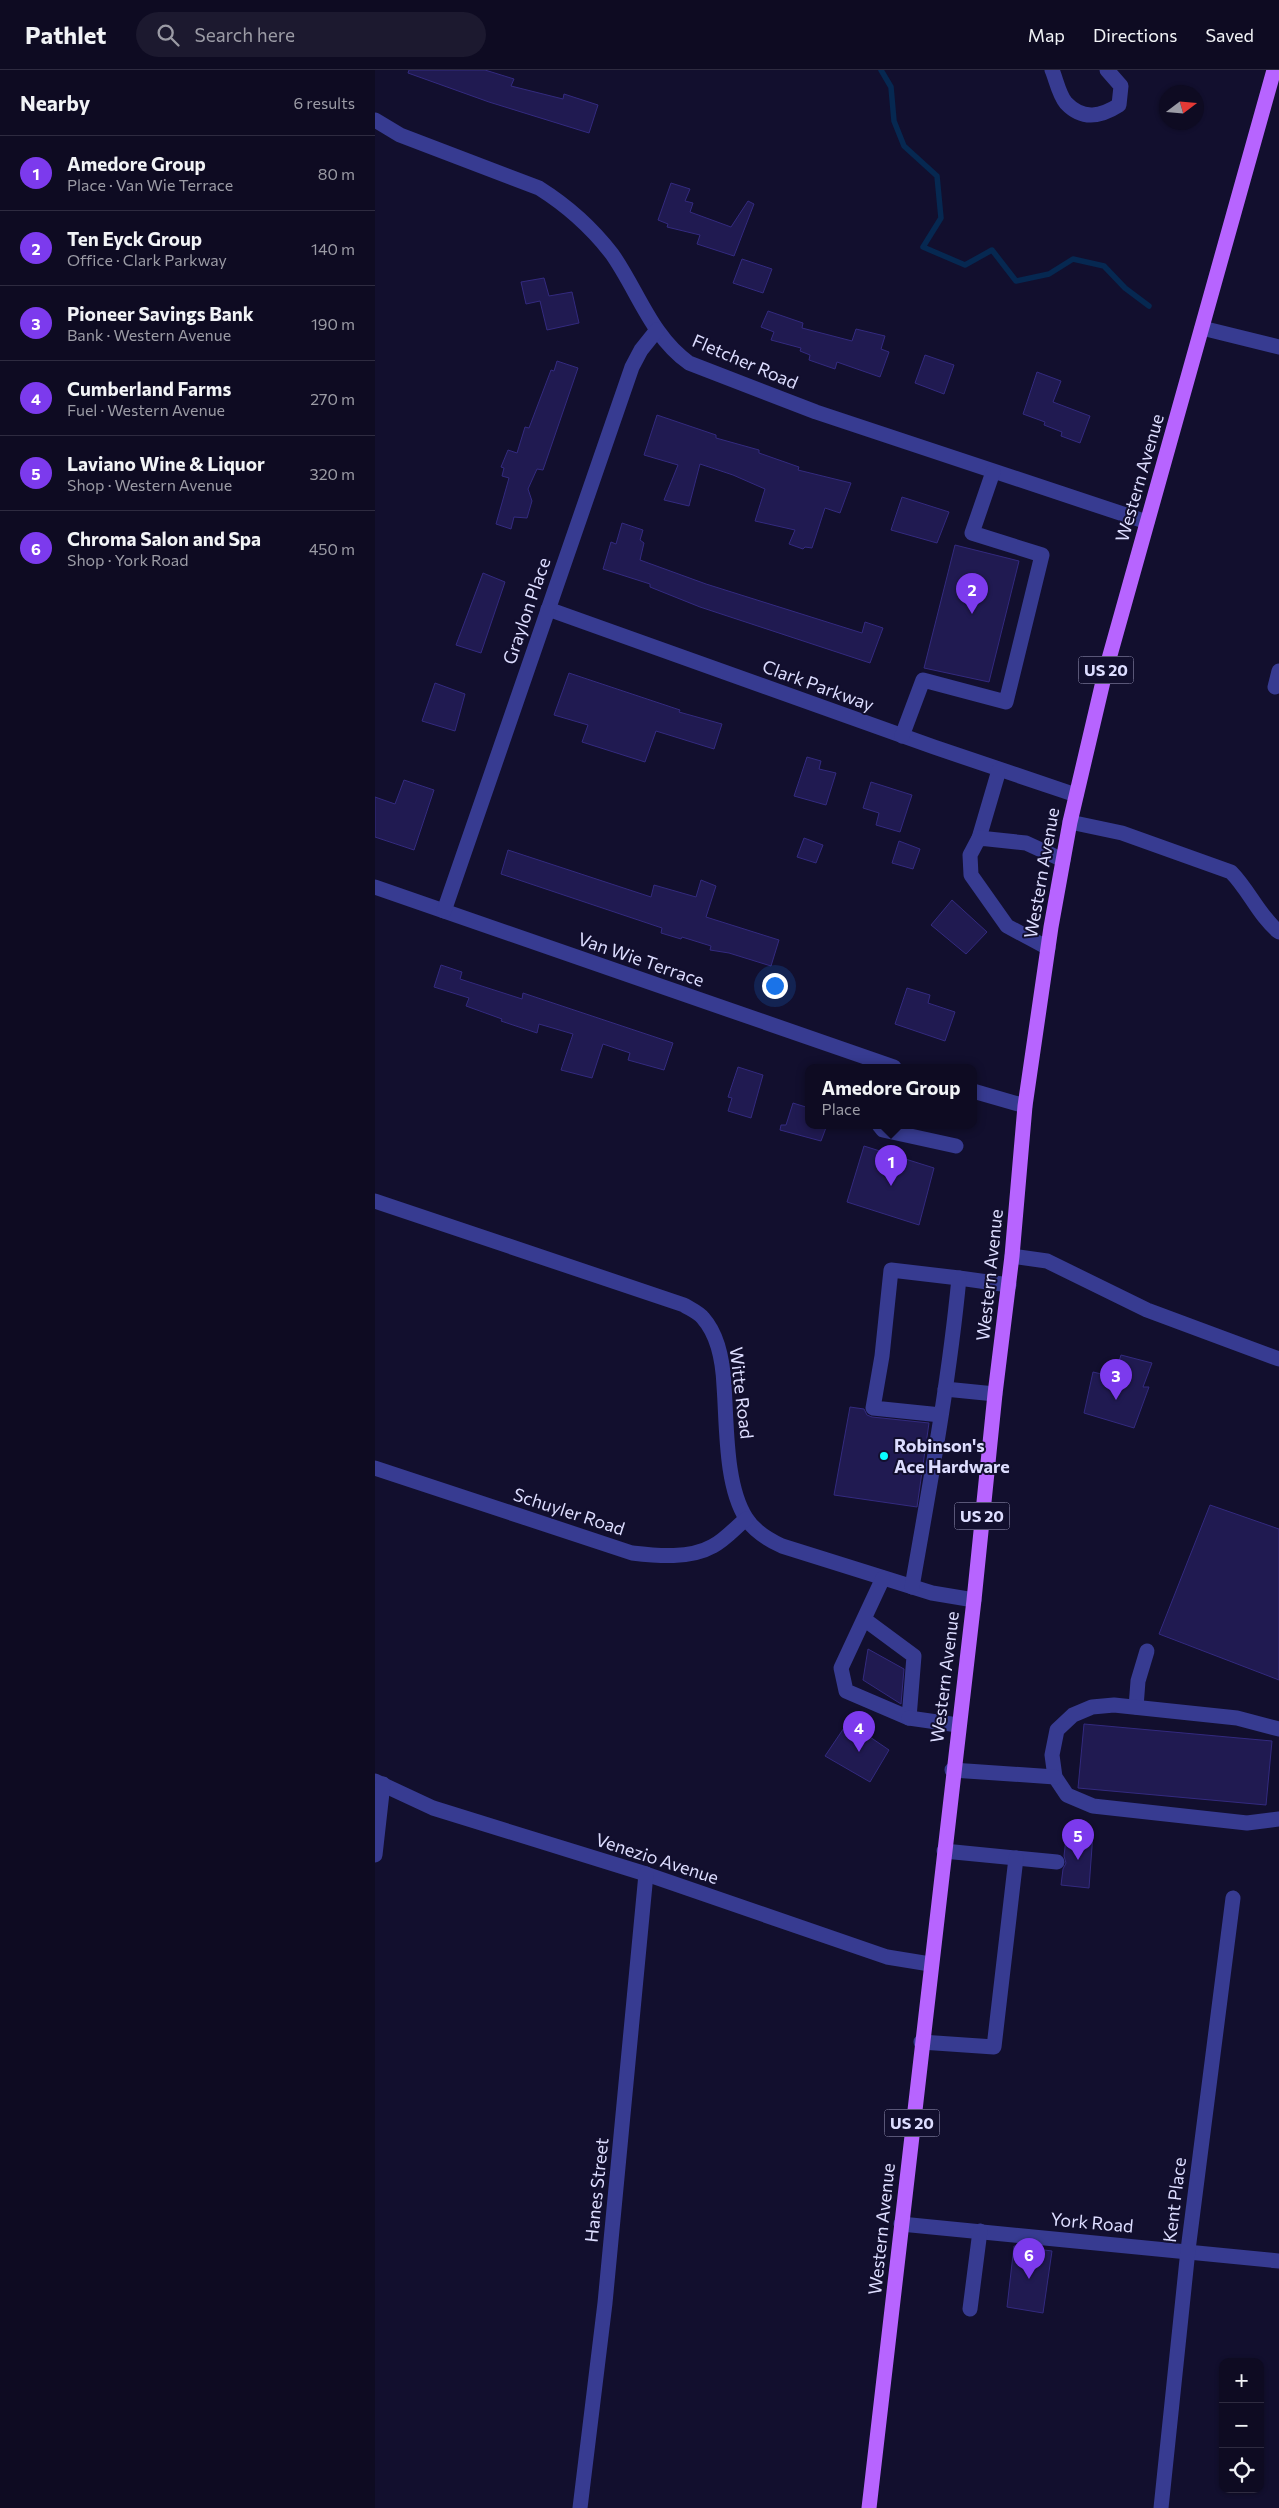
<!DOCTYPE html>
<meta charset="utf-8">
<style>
body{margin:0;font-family:Commissioner,sans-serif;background:#1c192f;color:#f1f3f6}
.controls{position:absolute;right:15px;bottom:15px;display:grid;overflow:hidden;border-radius:10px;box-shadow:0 1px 4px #0004}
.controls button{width:45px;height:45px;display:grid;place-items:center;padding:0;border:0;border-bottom:1px solid #2e2b40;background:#0e0b22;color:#f1f3f6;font:25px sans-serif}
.compass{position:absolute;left:784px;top:15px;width:45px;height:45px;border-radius:50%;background:#0e0b22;box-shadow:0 1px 4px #0004;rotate:74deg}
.you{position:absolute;left:399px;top:915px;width:18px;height:18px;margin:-12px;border:4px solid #fff;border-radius:50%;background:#1a73e8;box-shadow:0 0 0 8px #1a73e833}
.badge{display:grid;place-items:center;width:32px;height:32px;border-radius:50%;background:#7c3aed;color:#fff;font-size:16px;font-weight:700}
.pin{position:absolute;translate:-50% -41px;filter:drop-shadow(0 1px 2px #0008)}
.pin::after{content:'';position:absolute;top:26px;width:18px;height:15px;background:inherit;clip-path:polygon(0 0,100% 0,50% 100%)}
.popup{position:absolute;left:430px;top:994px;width:172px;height:65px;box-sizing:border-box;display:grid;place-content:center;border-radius:10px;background:#0e0b22;filter:drop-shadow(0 1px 4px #0005);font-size:16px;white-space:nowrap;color:#9b9ba5}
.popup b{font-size:19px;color:#f1f3f6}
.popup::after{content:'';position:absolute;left:50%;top:100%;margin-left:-10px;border:10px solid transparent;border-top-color:#0e0b22}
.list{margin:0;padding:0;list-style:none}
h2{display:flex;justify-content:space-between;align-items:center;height:65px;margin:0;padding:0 20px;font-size:21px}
h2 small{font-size:16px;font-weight:400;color:#9b9ba5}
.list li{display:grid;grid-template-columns:32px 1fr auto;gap:15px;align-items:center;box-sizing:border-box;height:75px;padding:0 20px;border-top:1px solid #2e2b40}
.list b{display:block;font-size:19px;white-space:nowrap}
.list p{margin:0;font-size:16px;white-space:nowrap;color:#9b9ba5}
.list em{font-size:16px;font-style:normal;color:#9b9ba5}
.icon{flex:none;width:28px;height:28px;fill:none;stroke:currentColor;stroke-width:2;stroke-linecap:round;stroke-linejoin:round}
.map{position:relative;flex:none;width:904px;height:2438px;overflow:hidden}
header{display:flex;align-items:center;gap:30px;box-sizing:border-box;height:70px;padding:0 25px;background:#0e0b22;border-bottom:1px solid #2e2b40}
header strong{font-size:24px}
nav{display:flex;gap:28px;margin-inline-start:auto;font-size:18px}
.search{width:350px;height:45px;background:#1c192f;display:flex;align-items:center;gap:12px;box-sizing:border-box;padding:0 18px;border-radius:28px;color:#9b9ba5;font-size:19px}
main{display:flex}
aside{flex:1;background:#0e0b22}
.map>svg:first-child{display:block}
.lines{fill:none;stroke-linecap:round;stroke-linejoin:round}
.stream{stroke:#062851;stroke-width:5.5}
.building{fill:#201a51;stroke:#332a7f}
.minor{stroke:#373b91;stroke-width:15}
.major{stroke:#b764ff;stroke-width:15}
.poi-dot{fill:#09fdff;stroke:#120f2e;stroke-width:2}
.labels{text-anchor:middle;stroke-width:4;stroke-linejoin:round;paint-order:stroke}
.shield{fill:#120f2e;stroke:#a09fc0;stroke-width:1}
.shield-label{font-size:16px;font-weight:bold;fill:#ddf}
.street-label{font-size:18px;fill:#ddf;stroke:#120f2e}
.poi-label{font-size:18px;font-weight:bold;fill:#ddf;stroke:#120f2e;text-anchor:start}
</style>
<header>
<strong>Pathlet</strong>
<div class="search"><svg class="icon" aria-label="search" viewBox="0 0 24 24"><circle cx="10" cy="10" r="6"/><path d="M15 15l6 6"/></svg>Search here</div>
<nav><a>Map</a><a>Directions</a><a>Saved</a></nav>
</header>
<main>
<aside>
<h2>Nearby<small>6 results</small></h2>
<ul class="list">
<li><span class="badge">1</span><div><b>Amedore Group</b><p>Place · Van Wie Terrace</p></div><em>80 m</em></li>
<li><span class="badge">2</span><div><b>Ten Eyck Group</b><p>Office · Clark Parkway</p></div><em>140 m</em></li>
<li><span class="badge">3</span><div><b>Pioneer Savings Bank</b><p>Bank · Western Avenue</p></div><em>190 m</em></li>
<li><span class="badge">4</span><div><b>Cumberland Farms</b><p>Fuel · Western Avenue</p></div><em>270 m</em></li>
<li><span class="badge">5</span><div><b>Laviano Wine &amp; Liquor</b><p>Shop · Western Avenue</p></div><em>320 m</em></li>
<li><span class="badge">6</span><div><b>Chroma Salon and Spa</b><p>Shop · York Road</p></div><em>450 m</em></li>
</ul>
</aside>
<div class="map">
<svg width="904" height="2438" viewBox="0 0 904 2438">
<rect width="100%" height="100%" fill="#120f2e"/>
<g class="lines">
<!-- stream -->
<polyline class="stream" points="506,0 516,17 519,51 529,76 562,106 566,148 548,177 590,195 617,180 641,211 674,204 698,189 729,196 750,218 774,236"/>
</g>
<!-- building -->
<g class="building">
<polygon points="34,0 110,0 139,9 136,16 188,29 189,24 223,35 214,63 114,32 33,3"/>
<polygon points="296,113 315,119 310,131 318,133 315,142 356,157 373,131 379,134 359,186 322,174 325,165 292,157 293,154 283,150"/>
<polygon points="367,189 397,199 388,223 358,213"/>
<polygon points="169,208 174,226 197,222 204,253 172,260 165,231 151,234 146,212"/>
<polygon points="393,241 428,253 427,258 477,271 481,259 510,266 506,279 514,282 505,307 462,292 460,299 434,290 435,285 425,281 426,278 396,270 399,262 386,257"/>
<polygon points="550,285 579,295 569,324 540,313"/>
<polygon points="182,291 203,298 168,400 162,399 153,419 157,431 152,448 139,447 136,459 121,454 134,408 127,406 129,398 126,397 133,380 142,383 150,357 154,358 176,300 179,301"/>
<polygon points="662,302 686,311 678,332 715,346 705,373 686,366 687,362 669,355 670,352 648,344"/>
<polygon points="282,345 341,365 341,368 384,380 384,383 424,397 423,400 476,413 465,443 450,438 437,478 430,477 428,479 414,474 420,460 380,451 390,419 358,405 325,394 314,436 289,430 303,395 269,385"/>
<polygon points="527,427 574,442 562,473 516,460"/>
<polygon points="247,453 268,460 265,470 269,473 265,490 331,514 487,563 490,552 508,558 495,593 325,537 275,517 275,514 228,499 236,472 241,474"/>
<polygon points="580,475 644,491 614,612 549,598"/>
<polygon points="108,503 130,512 106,583 81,575"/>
<polygon points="194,603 305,640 304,642 347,654 339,679 281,661 270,692 207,672 213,655 179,645"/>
<polygon points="60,613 90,624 80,661 47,651"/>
<polygon points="432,687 446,691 444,699 461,703 451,735 419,726"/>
<polygon points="29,710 59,720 39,780 0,767 0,727 20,734"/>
<polygon points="496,712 537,725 525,762 501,755 504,743 488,738"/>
<polygon points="429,768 448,775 441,793 422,787"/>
<polygon points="524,771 545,779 538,799 517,793"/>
<polygon points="133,780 276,827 279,815 321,827 326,810 341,816 331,847 404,870 396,896 354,883 335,880 336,876 307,867 306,869 286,863 287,858 126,804"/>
<polygon points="577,830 612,862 591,884 556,855"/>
<polygon points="66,895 87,902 85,909 147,929 148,923 298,973 289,1000 253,990 255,983 228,974 217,1008 186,1000 198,964 164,954 162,963 126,951 127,949 91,936 94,928 59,917"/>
<polygon points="532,918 555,925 553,933 580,942 570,971 520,954"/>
<polygon points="363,997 388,1005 376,1048 353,1041 357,1028 353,1027"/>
<polygon points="418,1033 434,1038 434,1055 452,1055 446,1071 405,1060 406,1055 411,1055"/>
<polygon points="489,1076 559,1098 544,1155 472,1132"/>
<polygon points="746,1285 777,1293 768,1317 774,1317 759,1358 709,1343 718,1302 739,1307"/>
<polygon points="475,1337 489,1339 492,1345 497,1347 554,1353 542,1437 459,1425"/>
<polygon points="835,1435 904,1459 904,1610 784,1564"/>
<polygon points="493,1579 529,1599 526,1634 488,1610"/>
<polygon points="473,1652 514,1680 495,1712 450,1686"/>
<polygon points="709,1654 897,1671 891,1735 703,1718"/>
<polygon points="692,1760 718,1763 714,1818 686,1815 688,1799 691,1793 689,1786"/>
<polygon points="639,2176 677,2181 668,2243 632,2237"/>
</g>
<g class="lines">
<!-- minor -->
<g class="minor">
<path d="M677 0C681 9 684 25 691 33 708 51 727 46 744 35L746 16 732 0"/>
<path d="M0 50 25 65 164 118C191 135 217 158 237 184 263 221 276 266 314 293L441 342 772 452"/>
<polyline points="827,258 904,277"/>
<polyline points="173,539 559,677 701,725"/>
<polyline points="900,617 904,601"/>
<polyline points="527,666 548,610 631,632 667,485 597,463 618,402"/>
<path d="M695 752 747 763 856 802C874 820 884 846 904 862"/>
<polyline points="604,768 624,700"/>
<polyline points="0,817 519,997"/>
<polyline points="69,841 257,297 266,280 282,260"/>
<polyline points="673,878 632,856 596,805 595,785 604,768 651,773 688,790"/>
<polyline points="598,1021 650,1036"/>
<polyline points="504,1055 508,1060 581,1076"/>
<path d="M0 1131 309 1235C315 1239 323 1242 328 1248 344 1266 348 1293 349 1316 352 1355 350 1415 371 1448 379 1461 394 1470 407 1476L557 1523 599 1530"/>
<polyline points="637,1186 672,1191 772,1240 904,1289"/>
<polyline points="584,1208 634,1215"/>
<polyline points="570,1319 620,1324"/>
<path d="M0 1398 257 1483C283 1486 315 1489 338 1476 350 1470 361 1457 371 1449"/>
<path d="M537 1517C555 1414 574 1312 584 1208L516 1200 507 1286 498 1338 566 1345"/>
<polyline points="489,1549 539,1586 534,1648 471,1621 466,1598 508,1508"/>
<polyline points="761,1637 763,1611 772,1581"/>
<polyline points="534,1648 583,1655"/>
<polyline points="904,1659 862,1648 739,1635 717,1637 698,1645 682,1660 677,1685 680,1707 692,1725 718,1736 872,1753 904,1749"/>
<polyline points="577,1700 680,1707"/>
<polyline points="0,1711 58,1738 271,1804 512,1887 555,1894"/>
<polyline points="569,1781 682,1792"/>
<polyline points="0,1785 8,1714"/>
<polyline points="546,1972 619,1977 641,1788"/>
<polyline points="526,2154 904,2191"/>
<polyline points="595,2239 605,2161"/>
<polyline points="205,2438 230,2233 271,1804"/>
<polyline points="786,2438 813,2180 858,1828"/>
</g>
<!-- major -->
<polyline class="major" points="494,2438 599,1530 620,1324 637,1186 650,1036 676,857 695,752 730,603 899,0"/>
</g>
<!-- markers -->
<circle class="poi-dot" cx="509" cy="1386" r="5"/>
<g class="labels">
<!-- shield labels -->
<g class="shield">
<rect x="703.5" y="586.5" width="55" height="27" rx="4"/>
<rect x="579.5" y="1432.5" width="55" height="27" rx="4"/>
<rect x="509.5" y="2039.5" width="55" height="27" rx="4"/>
</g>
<g class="shield-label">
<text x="731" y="606">US 20</text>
<text x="607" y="1452">US 20</text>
<text x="537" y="2059">US 20</text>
</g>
<!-- street labels -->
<g class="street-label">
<text transform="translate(370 292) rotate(23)" y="6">Fletcher Road</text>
<text transform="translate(765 408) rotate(-74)" y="6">Western Avenue</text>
<text transform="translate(152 541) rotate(-71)" y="6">Graylon Place</text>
<text transform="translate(443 616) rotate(20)" y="6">Clark Parkway</text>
<text transform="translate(667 803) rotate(-80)" y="6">Western Avenue</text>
<text transform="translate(266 890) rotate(19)" y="6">Van Wie Terrace</text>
<text transform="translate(615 1205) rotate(-84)" y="6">Western Avenue</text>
<text transform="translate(366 1323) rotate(83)" y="6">Witte Road</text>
<text transform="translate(194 1442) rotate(18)" y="6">Schuyler Road</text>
<text transform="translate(570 1607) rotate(-83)" y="6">Western Avenue</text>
<text transform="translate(282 1789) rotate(18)" y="6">Venezio Avenue</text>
<text transform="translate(222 2120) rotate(-84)" y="6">Hanes Street</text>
<text transform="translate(800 2130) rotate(-83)" y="6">Kent Place</text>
<text transform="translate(717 2153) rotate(5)" y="6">York Road</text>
<text transform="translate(507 2159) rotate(-84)" y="6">Western Avenue</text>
</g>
<!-- poi labels -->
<g class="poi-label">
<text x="519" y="1382">Robinson's<tspan x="519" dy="21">Ace Hardware</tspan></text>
</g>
</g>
</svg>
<div class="controls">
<button>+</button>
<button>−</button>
<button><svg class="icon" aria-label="locate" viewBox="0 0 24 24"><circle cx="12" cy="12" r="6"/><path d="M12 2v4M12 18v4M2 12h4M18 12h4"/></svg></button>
</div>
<svg class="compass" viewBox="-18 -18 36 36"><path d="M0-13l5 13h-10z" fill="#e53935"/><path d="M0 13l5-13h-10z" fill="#9b9ba5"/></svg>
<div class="you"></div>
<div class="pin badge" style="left:516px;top:1116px">1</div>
<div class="popup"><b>Amedore Group</b>Place</div>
<div class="pin badge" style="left:597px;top:544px">2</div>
<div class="pin badge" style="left:741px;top:1330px">3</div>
<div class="pin badge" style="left:484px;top:1682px">4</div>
<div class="pin badge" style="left:703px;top:1790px">5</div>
<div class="pin badge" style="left:654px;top:2209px">6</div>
</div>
</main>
